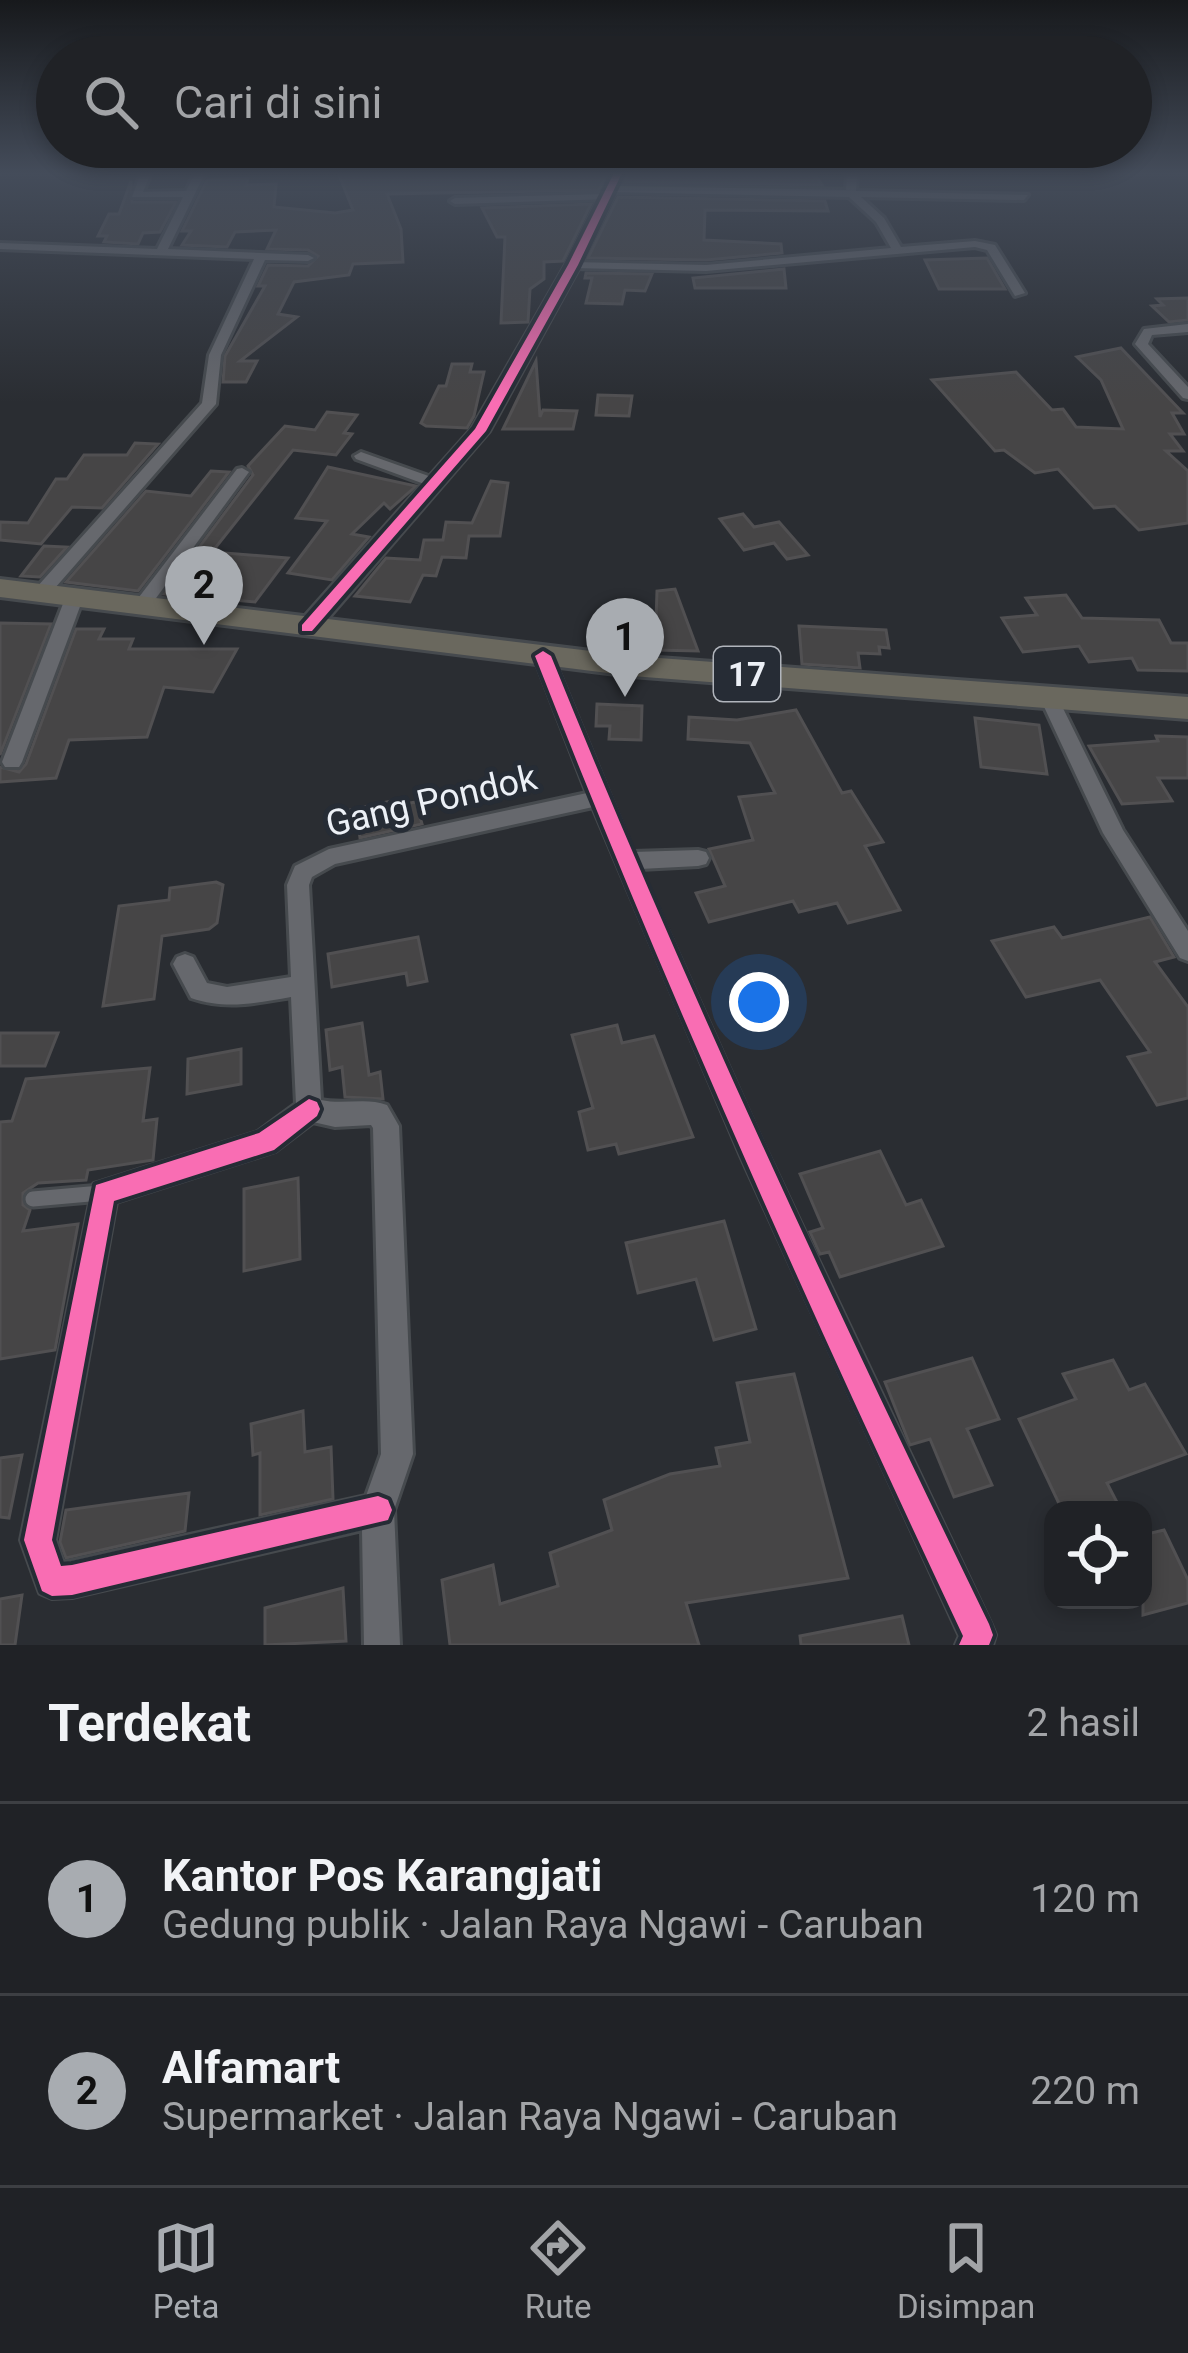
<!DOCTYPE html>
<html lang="id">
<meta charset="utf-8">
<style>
body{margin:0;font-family:Roboto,sans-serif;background:#2d2f32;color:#f1f3f6}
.controls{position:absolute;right:36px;bottom:36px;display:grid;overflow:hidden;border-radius:24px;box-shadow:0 6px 18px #0003}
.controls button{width:108px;height:108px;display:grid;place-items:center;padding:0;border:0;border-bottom:3px solid #3d3f43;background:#202226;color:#f1f3f6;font:60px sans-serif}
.you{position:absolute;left:759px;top:1002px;width:42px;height:42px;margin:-30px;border:9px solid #fff;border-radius:50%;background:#1a73e8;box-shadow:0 0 0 18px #1a73e833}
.badge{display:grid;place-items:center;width:78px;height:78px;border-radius:50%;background:#a8acb1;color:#111;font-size:39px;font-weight:700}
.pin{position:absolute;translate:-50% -99px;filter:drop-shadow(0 3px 6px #0008)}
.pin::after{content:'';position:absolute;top:63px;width:42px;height:36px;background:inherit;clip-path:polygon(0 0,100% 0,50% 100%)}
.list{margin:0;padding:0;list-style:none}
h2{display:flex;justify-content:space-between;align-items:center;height:156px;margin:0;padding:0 48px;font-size:51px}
h2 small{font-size:39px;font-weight:400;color:#a2a4a7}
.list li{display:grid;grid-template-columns:78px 1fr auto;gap:36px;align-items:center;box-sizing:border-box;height:192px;padding:0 48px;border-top:3px solid #3d3f43}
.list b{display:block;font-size:45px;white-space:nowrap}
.list p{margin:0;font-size:39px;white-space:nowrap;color:#a2a4a7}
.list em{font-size:39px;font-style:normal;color:#a2a4a7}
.icon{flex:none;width:66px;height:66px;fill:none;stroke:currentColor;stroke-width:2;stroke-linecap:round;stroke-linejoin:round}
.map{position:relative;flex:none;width:1188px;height:1645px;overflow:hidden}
.search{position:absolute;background:#202226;box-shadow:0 6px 18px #0003;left:36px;right:36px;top:36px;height:132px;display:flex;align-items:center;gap:30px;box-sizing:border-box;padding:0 42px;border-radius:66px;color:#a2a4a7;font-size:45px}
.sheet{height:540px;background:#202226}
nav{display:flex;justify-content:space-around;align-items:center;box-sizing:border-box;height:168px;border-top:3px solid #3d3f43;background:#202226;font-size:33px;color:#a2a4a7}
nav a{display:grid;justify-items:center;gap:6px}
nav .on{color:#a8acb1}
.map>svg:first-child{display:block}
.building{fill:#464546;stroke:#515052;stroke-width:3}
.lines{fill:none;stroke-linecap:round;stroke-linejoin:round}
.service-casing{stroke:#464a4e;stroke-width:21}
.minor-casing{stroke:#464a4e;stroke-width:6}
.tertiary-casing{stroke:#464a4e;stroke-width:6}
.trunk-casing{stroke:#464a4e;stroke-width:6}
.service{stroke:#66686d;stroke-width:15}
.minor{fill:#66686d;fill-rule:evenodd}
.tertiary{fill:#66686d;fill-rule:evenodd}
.trunk{fill:#6a685e;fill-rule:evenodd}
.cycleway-casing{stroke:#262c35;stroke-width:8}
.cycleway{fill:#f96db3;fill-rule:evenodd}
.labels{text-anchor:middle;stroke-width:10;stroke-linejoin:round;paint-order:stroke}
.shield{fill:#262c35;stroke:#b1b5bc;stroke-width:3}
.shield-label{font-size:33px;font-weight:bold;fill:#ecf0f6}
.street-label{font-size:36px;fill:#ecf0f6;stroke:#262c35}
</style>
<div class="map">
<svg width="1188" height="1645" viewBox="0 0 1188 1645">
<rect width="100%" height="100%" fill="#2a2d32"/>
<!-- building -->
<g class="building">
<polygon points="607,173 599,190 387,194 401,229 403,262 353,264 349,275 294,282 278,314 297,317 240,361 257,361 246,382 223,382 225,356 265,286 258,286 268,265 308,266 318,256 308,250 267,249 276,230 235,232 227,247 182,245 191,231 182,231 207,180 248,178 246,185 276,184 274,207 335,213 353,210 339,175"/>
<polygon points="628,173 814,173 822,185 625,182"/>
<polygon points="131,181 132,202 176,202 160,232 143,233 138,244 104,242 107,236 98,236 109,214 119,214"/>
<polygon points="618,197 825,201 828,211 705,210 704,240 781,244 782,253 706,260 588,258"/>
<polygon points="591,204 563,261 544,262 544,279 530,289 528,322 501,323 505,237 497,237 482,208"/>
<polygon points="987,258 1005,289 939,289 925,260"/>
<polygon points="784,269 786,288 695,288 693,278"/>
<polygon points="586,273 652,274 645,291 625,290 622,304 586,303 592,278 585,278"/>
<polygon points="1188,298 1188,320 1169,322 1152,306 1163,305 1157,299"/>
<polygon points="1121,348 1183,413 1172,413 1184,434 1170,434 1183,451 1166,451 1188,471 1188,523 1139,530 1115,506 1094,508 1058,469 1035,473 1004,450 995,451 932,380 1016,372 1052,410 1063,409 1076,427 1123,429 1101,380 1077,357"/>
<polygon points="536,361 540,417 543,410 577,411 573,429 503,429"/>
<polygon points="452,364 472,364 470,372 484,372 474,416 467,428 426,426 421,423 439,386 446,386"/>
<polygon points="598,395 632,396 629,416 596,415"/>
<polygon points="327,412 357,415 344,433 352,434 336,455 293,450 212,552 288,558 255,602 164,594 253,475 248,466 259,454 285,426 315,430"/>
<polygon points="135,443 158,444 102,508 72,507 41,544 0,540 0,522 28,523 56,479 67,479 84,455 127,455"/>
<polygon points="328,467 416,486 390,509 384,503 352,534 369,537 332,580 288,573 327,521 296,518"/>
<polygon points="211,471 229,472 138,591 66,582 146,491 191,496"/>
<polygon points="491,481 508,483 500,536 469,536 466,558 442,557 436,576 423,575 410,602 355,596 386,558 420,560 424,540 443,540 446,522 472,523"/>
<polygon points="743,514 754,527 779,522 808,555 787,559 774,543 744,550 720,519"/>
<polygon points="44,546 67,547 40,577 21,576"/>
<polygon points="675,589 685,616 698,651 655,650 657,591"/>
<polygon points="1066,595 1082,618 1159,620 1171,643 1188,643 1188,671 1138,670 1132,658 1089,662 1079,646 1023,652 1002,618 1037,615 1026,598"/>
<polygon points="0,623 51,624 0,755"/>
<polygon points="799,626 886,630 889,648 879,647 880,654 858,653 860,668 802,664"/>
<polygon points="76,629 104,629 99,639 133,639 129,649 237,649 213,692 164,687 147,737 69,740 56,778 0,782 0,767 19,772 26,764"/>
<polygon points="597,704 642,706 641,740 609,739 610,726 596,726"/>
<polygon points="796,710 842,793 851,791 883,842 865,846 900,910 848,923 837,903 799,912 793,901 709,922 696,893 725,886 709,849 753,840 739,797 775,793 750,743 688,739 689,717 737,720"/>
<polygon points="975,718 1039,725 1047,774 981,767"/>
<polygon points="1156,736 1188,737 1188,778 1158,778 1172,801 1122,804 1089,746 1158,741"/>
<polygon points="396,800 398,805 416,802 422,824 360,838 359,830 351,832 346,811"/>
<polygon points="216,882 223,885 217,923 209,929 162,936 154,999 103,1006 119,906 169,900 170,888"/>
<polygon points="1150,917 1174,957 1155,962 1188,1007 1188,1098 1157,1105 1128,1057 1150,1052 1100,980 1026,997 992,941 1054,927 1062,938"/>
<polygon points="418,937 427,981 408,985 406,973 332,987 328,954"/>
<polygon points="362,1023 369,1075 380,1072 383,1099 345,1097 342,1067 330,1070 326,1030"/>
<polygon points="617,1025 622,1043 654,1036 693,1137 619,1154 616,1144 588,1150 579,1112 593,1108 572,1035"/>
<polygon points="0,1033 58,1033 45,1066 0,1066"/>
<polygon points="241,1049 241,1084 187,1094 188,1059"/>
<polygon points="150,1068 143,1121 157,1119 153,1160 88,1170 86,1180 38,1183 23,1193 23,1205 30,1210 23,1231 78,1224 55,1350 0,1359 0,1122 12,1121 26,1079"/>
<polygon points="880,1151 906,1205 921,1200 943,1246 840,1277 829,1252 820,1254 810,1232 823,1228 800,1174"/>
<polygon points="298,1178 300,1259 244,1271 244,1189"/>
<polygon points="724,1221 756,1329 714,1340 696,1279 638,1293 626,1243"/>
<polygon points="972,1358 999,1419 967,1429 992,1485 954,1497 930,1439 910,1445 885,1382"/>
<polygon points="1113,1360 1129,1390 1145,1384 1186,1454 1107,1483 1121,1510 1062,1510 1019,1419 1076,1399 1063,1374"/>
<polygon points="794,1374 848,1578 686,1603 699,1645 450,1645 442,1580 493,1565 500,1604 558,1586 550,1553 612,1530 604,1500 670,1474 720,1466 716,1448 750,1442 737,1383"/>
<polygon points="303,1411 305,1452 331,1447 333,1499 260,1515 260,1453 253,1455 251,1424"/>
<polygon points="22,1455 9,1518 0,1517 0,1458"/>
<polygon points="189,1493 185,1531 66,1558 60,1542 66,1510"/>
<polygon points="1164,1530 1188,1580 1188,1603 1143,1615 1143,1535"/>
<polygon points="343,1588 346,1641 265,1645 265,1608"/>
<polygon points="22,1595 15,1645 0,1645 0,1599"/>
<polygon points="902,1616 909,1645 801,1645 800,1636"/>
</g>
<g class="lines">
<!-- service casing -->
<g class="service-casing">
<polyline id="service" points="33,1199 101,1193"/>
</g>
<!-- minor casing -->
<g class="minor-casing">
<g id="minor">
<polygon points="141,173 151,173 143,192 186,191 195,173 205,173 168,249 308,255 314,258 308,261 265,260 221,355 216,404 48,596 42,597 33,592 36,588 202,403 209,355 254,259 0,249 0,243 157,249 183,197 132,197"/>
<polygon points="847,173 857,173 856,191 1028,195 1024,200 861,197 884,218 901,247 975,241 995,245 1025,293 1015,296 987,250 975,247 706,271 573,268 567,265 573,262 706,265 891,248 876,222 849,197 611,192 606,189 611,186 846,190"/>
<polygon points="606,194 610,199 455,204 450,201 455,198"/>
<polygon points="1188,324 1188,332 1152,335 1148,344 1188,387 1188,399 1183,398 1135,344 1144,329"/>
<polygon points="361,452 437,479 440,482 427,485 356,459 354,456"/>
<polygon points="242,468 249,472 148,609 136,609 136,601 237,469"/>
<polygon points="75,591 84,596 22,762 19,767 5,767 2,762 66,596"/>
<path d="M543 650 552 656 633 852 698 850 706 852 709 858 706 864 698 866 640 869 761 1140 990 1623 995 1635 992 1645H956L960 1636 742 1158 593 807 335 864 312 877 309 885 321 1100C343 1105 367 1097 387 1105L399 1126 413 1454 394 1510 400 1645H364L362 1530 72 1597 52 1598 40 1593 21 1540 94 1184 258 1132 296 1104 291 997C256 1003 226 1010 191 998L173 964 177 957 185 954 193 957 207 983 227 987 291 977 287 885 295 866 329 849 587 793 534 656ZM313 1122 335 1127 371 1125 373 1128 381 1454 366 1496 63 1563 55 1540 116 1202 275 1151Z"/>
<polygon points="1048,690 1057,696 1123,830 1188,931 1188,961 1180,958 1103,833 1039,696"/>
</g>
</g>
<!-- tertiary casing -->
<g class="tertiary-casing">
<polygon id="tertiary" points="612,173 624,173 580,265 489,431 315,633 299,633 299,623 472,429 566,265"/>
</g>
<!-- trunk casing -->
<g class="trunk-casing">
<polygon id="trunk" points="0,579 632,656 1188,697 1188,719 632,676 0,597"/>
</g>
<!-- service -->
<use href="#service" class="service"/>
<!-- minor -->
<use href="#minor" class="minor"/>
<!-- tertiary -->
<use href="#tertiary" class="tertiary"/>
<!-- trunk -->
<use href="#trunk" class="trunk"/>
<!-- cycleway casing -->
<g class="cycleway-casing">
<g id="cycleway">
<polygon points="614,173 622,173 578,265 486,431 312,631 302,631 302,625 475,429 568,265"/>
<path d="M543 651 551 656C684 985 834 1305 989 1624L993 1635 989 1645H959L963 1636C811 1313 665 988 535 656Z"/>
<polygon points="309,1099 317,1102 320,1109 317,1116 274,1150 114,1201 52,1540 61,1566 72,1565 378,1496 388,1500 392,1510 388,1520 72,1595 52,1596 42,1591 24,1540 96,1185 259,1133"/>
</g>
</g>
<!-- cycleway -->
<use href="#cycleway" class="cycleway"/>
</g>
<!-- sky -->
<linearGradient id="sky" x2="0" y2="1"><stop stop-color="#17191c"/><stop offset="0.43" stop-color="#444c5a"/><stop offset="1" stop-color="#444c5a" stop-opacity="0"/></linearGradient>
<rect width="1188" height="403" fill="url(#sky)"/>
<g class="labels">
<!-- shield labels -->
<rect class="shield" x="714" y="647" width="66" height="54" rx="9"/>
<g class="shield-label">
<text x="747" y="686">17</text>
</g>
<!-- street labels -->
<g class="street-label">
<text transform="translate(431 800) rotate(-13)" y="13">Gang Pondok</text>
</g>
</g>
</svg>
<div class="controls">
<button><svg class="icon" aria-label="locate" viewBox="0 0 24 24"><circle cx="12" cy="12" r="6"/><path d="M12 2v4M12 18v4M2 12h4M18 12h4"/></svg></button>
</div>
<div class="you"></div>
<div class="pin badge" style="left:625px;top:697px">1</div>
<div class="pin badge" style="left:204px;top:645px">2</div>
<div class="search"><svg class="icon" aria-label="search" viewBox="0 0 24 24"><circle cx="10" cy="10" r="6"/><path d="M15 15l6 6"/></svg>Cari di sini</div>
</div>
<section class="sheet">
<h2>Terdekat<small>2 hasil</small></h2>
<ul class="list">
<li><span class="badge">1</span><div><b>Kantor Pos Karangjati</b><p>Gedung publik · Jalan Raya Ngawi - Caruban</p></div><em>120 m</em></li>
<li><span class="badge">2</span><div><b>Alfamart</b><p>Supermarket · Jalan Raya Ngawi - Caruban</p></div><em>220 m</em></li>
</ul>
</section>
<nav>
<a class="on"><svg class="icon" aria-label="map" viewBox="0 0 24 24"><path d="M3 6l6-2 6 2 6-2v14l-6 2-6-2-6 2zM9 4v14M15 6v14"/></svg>Peta</a>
<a><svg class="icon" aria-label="directions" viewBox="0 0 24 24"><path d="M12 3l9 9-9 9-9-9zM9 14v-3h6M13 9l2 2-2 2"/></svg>Rute</a>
<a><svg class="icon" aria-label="saved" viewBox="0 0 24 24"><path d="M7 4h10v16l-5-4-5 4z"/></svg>Disimpan</a>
</nav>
